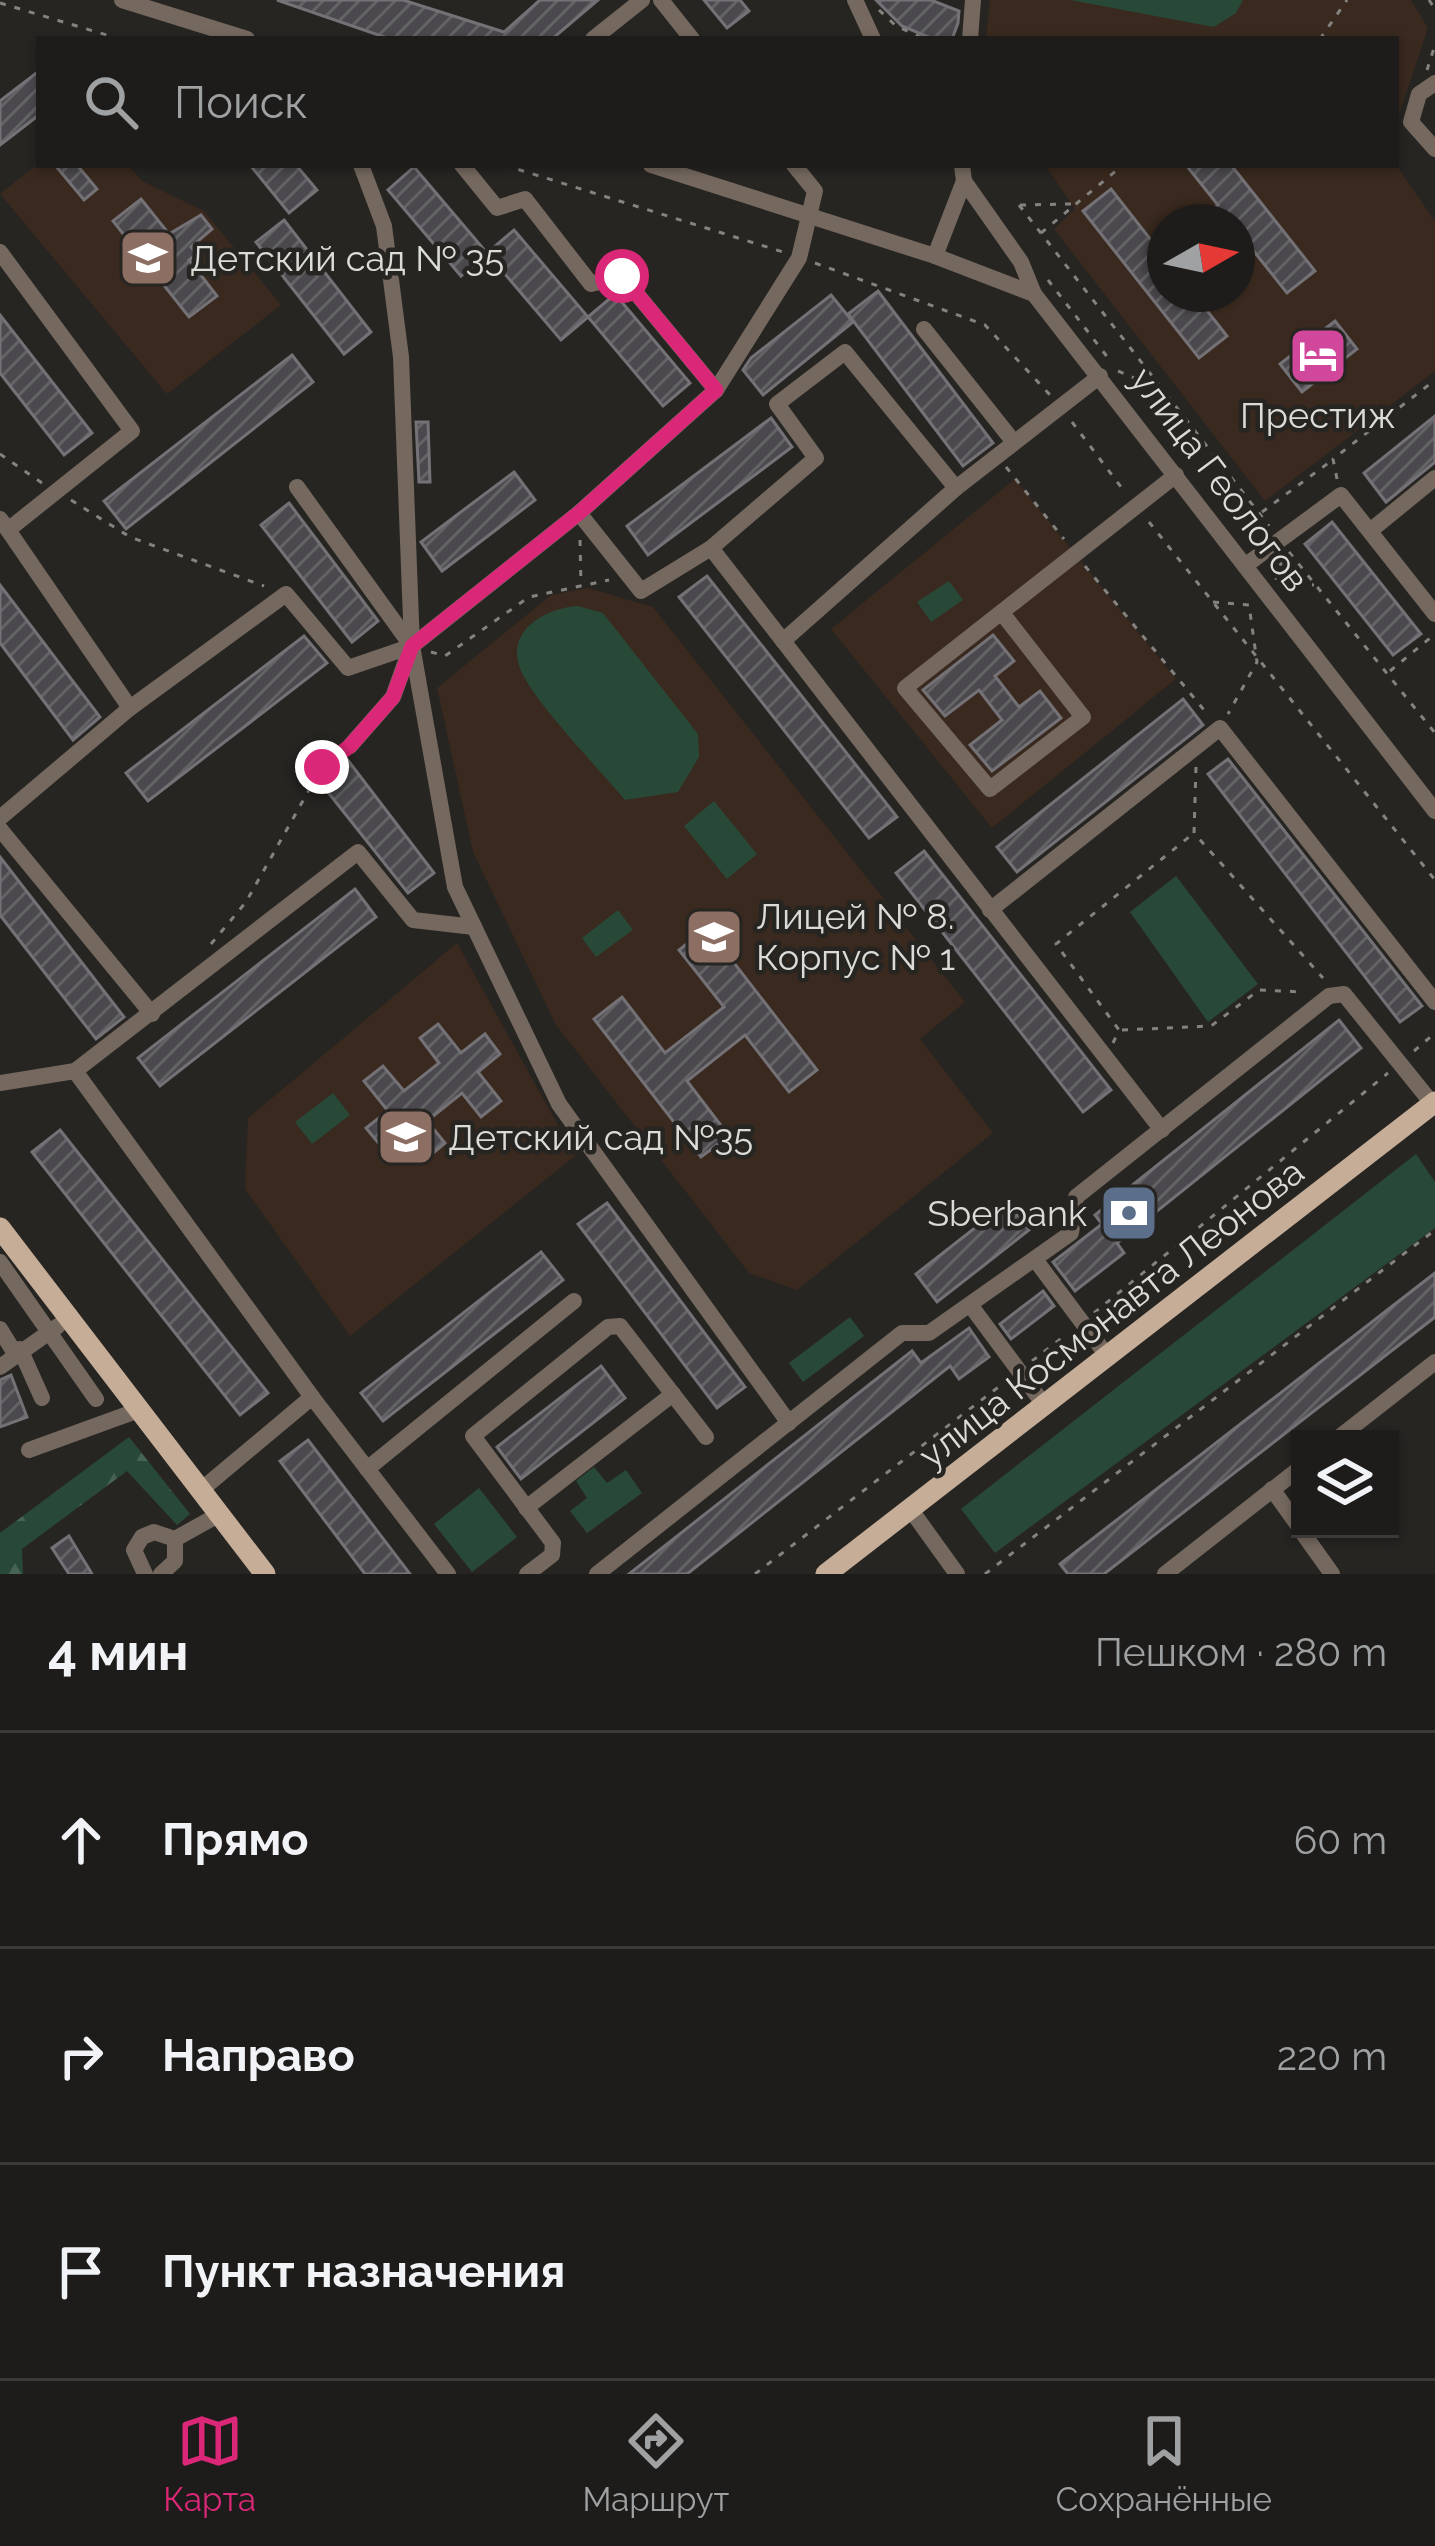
<!DOCTYPE html>
<html lang="ru">
<meta charset="utf-8">
<style>
body{margin:0;font-family:Raleway,sans-serif;background:#252523;color:#f1f3f6}
.controls{position:absolute;right:36px;bottom:36px;display:grid;overflow:hidden;border-radius:0px;box-shadow:0 3px 9px #0004}
.controls button{width:108px;height:108px;display:grid;place-items:center;padding:0;border:0;border-bottom:3px solid #3b3a39;background:#1d1c1a;color:#f1f3f6;font:60px sans-serif}
.compass{position:absolute;left:1147px;top:204px;width:108px;height:108px;border-radius:50%;background:#1d1c1a;box-shadow:0 3px 9px #0004;rotate:81deg}
.stop{position:absolute;width:36px;height:36px;margin:-27px;border:9px solid #db2777;border-radius:50%;background:#fff}
.stop.end{background:#db2777;border-color:#fff;box-shadow:0 3px 12px #0008}
.list{margin:0;padding:0;list-style:none}
h2{display:flex;justify-content:space-between;align-items:center;height:156px;margin:0;padding:0 48px;font-size:51px}
h2 small{font-size:39px;font-weight:400;color:#a0a1a2}
.list li{display:grid;grid-template-columns:78px 1fr auto;gap:36px;align-items:center;box-sizing:border-box;height:216px;padding:0 48px;border-top:3px solid #3b3a39}
.list b{display:block;font-size:45px;white-space:nowrap}
.list em{font-size:39px;font-style:normal;color:#a0a1a2}
.icon{flex:none;width:66px;height:66px;fill:none;stroke:currentColor;stroke-width:2;stroke-linecap:round;stroke-linejoin:round}
.map{position:relative;flex:none;width:1435px;height:1574px;overflow:hidden}
.search{position:absolute;background:#1d1c1a;box-shadow:0 3px 9px #0004;left:36px;right:36px;top:36px;height:132px;display:flex;align-items:center;gap:30px;box-sizing:border-box;padding:0 42px;border-radius:0px;color:#a0a1a2;font-size:45px}
.sheet{height:804px;background:#1d1c1a}
nav{display:flex;justify-content:space-around;align-items:center;box-sizing:border-box;height:168px;border-top:3px solid #3b3a39;background:#1d1c1a;font-size:33px;color:#a0a1a2}
nav a{display:grid;justify-items:center;gap:6px}
nav .on{color:#db2777}
.map>svg:first-child{display:block}
.education{fill:#39291e;fill-rule:evenodd}
.forest{fill:url(#forest-firs)}
.park{fill:#294938}
.building{fill:url(#building-hatch);stroke:#747276;stroke-width:3}
.lines{fill:none;stroke-linecap:round;stroke-linejoin:round}
.path{stroke:#848380;stroke-width:3;stroke-dasharray:6 9;stroke-linecap:butt}
.minor{stroke:#75695f;stroke-width:16}
.major{stroke:#c5ad97;stroke-width:21}
.route{stroke:#db2777;stroke-width:15}
.labels{text-anchor:middle;stroke-width:9;stroke-linejoin:round;paint-order:stroke}
.poi-label{font-size:36px;fill:#dbdbd8;stroke:#272522;text-anchor:start}
.street-label{font-size:36px;fill:#dbdbd8;stroke:#272522}
</style>
<div class="map">
<svg width="1435" height="1574" viewBox="0 0 1435 1574">
<defs>
<pattern id="forest-firs" width="22" height="20" patternUnits="userSpaceOnUse" patternTransform="scale(3)"><rect width="22" height="20" fill="#294938"/><path d="M5 1l3.5 6h-7zM16 11l3.5 6h-7z" fill="#476354"/></pattern>
<pattern id="building-hatch" width="6" height="6" patternUnits="userSpaceOnUse" patternTransform="scale(3)"><rect width="6" height="6" fill="#4b494d"/><path d="M-1 1l2-2M0 6l6-6M5 7l2-2" fill="none" stroke="#646366"/></pattern>
</defs>
<rect width="100%" height="100%" fill="#272522"/>
<!-- education -->
<g class="education">
<polygon points="990,0 1411,0 1428,28 1396,123 1396,39 986,39"/>
<polygon points="39,163 128,165 142,181 204,211 281,305 167,394 0,194"/>
<path d="M1045 165H1396L1435 221V371L1265 501 1054 229 1075 209ZM1165 222H1237V294H1165Z"/>
<polygon points="1015,479 1176,679 992,828 831,629"/>
<polygon points="588,588 653,607 965,1002 920,1039 993,1133 797,1290 749,1273 556,1025 473,852 437,688 551,595"/>
<polygon points="457,943 575,1156 350,1336 245,1189 248,1118"/>
</g>
<!-- forest -->
<polygon class="forest" points="129,1437 190,1514 177,1525 127,1471 22,1549 23,1574 0,1574 0,1533"/>
<!-- park -->
<g class="park">
<polygon points="1070,0 1243,0 1236,13 1214,27"/>
<polygon points="949,581 963,600 931,622 917,602"/>
<path d="M578 606 603 613 698 734 699 757 678 792 625 800C599 769 538 706 522 673 502 632 545 608 578 606Z"/>
<polygon points="714,801 757,854 727,879 684,826"/>
<polygon points="1176,876 1258,984 1208,1022 1130,912"/>
<polygon points="618,910 633,930 596,957 582,938"/>
<polygon points="333,1093 350,1115 312,1144 295,1122"/>
<polygon points="1416,1154 1435,1182 1435,1228 995,1553 961,1509"/>
<polygon points="850,1317 864,1336 803,1382 789,1363"/>
<polygon points="594,1467 607,1483 626,1470 642,1493 587,1533 570,1511 587,1498 576,1481"/>
<polygon points="479,1488 517,1537 472,1572 434,1524"/>
</g>
<!-- building -->
<g class="building">
<polygon points="277,0 403,0 504,32 540,0 598,0 552,39 390,39"/>
<polygon points="704,0 740,0 749,11 727,28"/>
<polygon points="876,0 931,0 959,11 958,23 952,39 933,39 902,26"/>
<polygon points="39,71 39,115 0,145 0,101"/>
<polygon points="55,165 77,165 97,189 84,200"/>
<polygon points="250,165 296,165 317,190 289,213"/>
<polygon points="1186,165 1231,165 1315,271 1287,293 1237,230 1237,222 1197,222 1218,205"/>
<polygon points="414,167 487,253 461,276 388,190"/>
<polygon points="1111,189 1165,258 1165,294 1194,294 1227,336 1199,358 1083,211"/>
<polygon points="141,199 169,234 201,215 212,229 191,247 197,254 189,260 217,296 189,317 113,221"/>
<polygon points="284,220 371,332 344,354 256,242"/>
<polygon points="514,230 588,317 561,340 487,253"/>
<polygon points="878,291 993,443 963,466 848,314"/>
<polygon points="615,294 690,383 663,406 588,317"/>
<polygon points="831,295 853,322 763,395 743,370 751,358"/>
<polygon points="0,315 92,433 64,455 0,373"/>
<polygon points="1335,321 1357,349 1302,392 1280,364"/>
<polygon points="292,355 313,382 126,529 104,501"/>
<polygon points="1435,416 1435,462 1386,502 1364,473"/>
<polygon points="771,418 792,447 648,555 627,526"/>
<polygon points="416,422 428,422 430,482 419,482"/>
<polygon points="514,472 535,500 442,571 421,542"/>
<polygon points="289,503 378,621 352,642 261,525"/>
<polygon points="1332,522 1421,634 1393,655 1305,544"/>
<polygon points="707,576 897,817 869,838 679,597"/>
<polygon points="0,585 100,717 73,740 0,643"/>
<polygon points="993,635 1014,661 995,676 1019,707 1040,691 1061,718 992,771 970,745 1002,720 979,690 945,716 923,690"/>
<polygon points="304,636 327,663 148,801 126,773"/>
<polygon points="1183,699 1203,725 1017,872 997,847"/>
<polygon points="347,759 434,873 408,893 319,781"/>
<polygon points="1228,759 1422,1006 1400,1022 1208,774"/>
<polygon points="924,851 1111,1090 1083,1112 896,873"/>
<polygon points="0,857 124,1017 96,1039 0,915"/>
<polygon points="355,889 376,917 160,1086 138,1058"/>
<polygon points="707,928 817,1070 789,1092 745,1035 687,1081 729,1136 701,1157 594,1019 622,997 665,1053 724,1007 679,950"/>
<polygon points="1339,1020 1361,1048 1117,1243 1124,1253 1075,1291 1053,1262 1102,1224 1095,1215"/>
<polygon points="438,1024 461,1053 485,1034 500,1054 478,1072 501,1101 481,1117 462,1093 427,1121 445,1143 426,1159 401,1128 380,1145 366,1128 388,1111 364,1081 383,1066 404,1091 439,1063 420,1038"/>
<polygon points="60,1130 268,1393 240,1415 32,1152"/>
<polygon points="1008,1202 1029,1230 937,1302 916,1274"/>
<polygon points="607,1203 745,1387 717,1408 578,1224"/>
<polygon points="541,1252 563,1280 383,1421 361,1393"/>
<polygon points="1435,1273 1435,1317 1104,1574 1068,1574 1060,1564"/>
<polygon points="1043,1291 1054,1306 1011,1339 1000,1324"/>
<polygon points="969,1328 989,1357 959,1379 950,1366 687,1574 629,1574 912,1351 921,1363"/>
<polygon points="601,1366 625,1398 521,1479 497,1447"/>
<polygon points="11,1375 27,1417 0,1427 0,1380"/>
<polygon points="308,1440 410,1574 365,1574 280,1461"/>
<polygon points="69,1536 92,1574 69,1574 52,1548"/>
</g>
<g class="lines">
<!-- path -->
<g class="path">
<polyline points="1429,0 1435,9"/>
<polyline points="0,3 120,39"/>
<polyline points="879,10 896,26 925,39"/>
<polyline points="1320,39 1347,0"/>
<polyline points="1427,70 1435,45"/>
<polyline points="504,165 783,252"/>
<polyline points="1019,205 1269,526"/>
<polyline points="1020,205 1071,204"/>
<polyline points="1041,233 1123,165"/>
<polyline points="815,263 985,325 1051,396"/>
<polyline points="1048,280 1112,363"/>
<polyline points="1118,371 1158,388"/>
<polyline points="1072,422 1124,491"/>
<polyline points="0,454 42,483"/>
<polyline points="1006,467 1064,539"/>
<polyline points="1337,479 1333,459 1435,380"/>
<polyline points="71,500 130,537 264,586"/>
<polyline points="1262,512 1331,461"/>
<polyline points="1149,522 1435,880"/>
<polyline points="580,540 581,584"/>
<polyline points="1289,552 1435,733"/>
<polyline points="1085,566 1209,716"/>
<polyline points="1276,580 1282,560"/>
<polyline points="1282,583 1314,585"/>
<polyline points="1213,602 1249,605 1257,662 1228,714"/>
<polyline points="431,652 445,656 529,597 609,580"/>
<polyline points="1390,671 1435,634"/>
<polyline points="1196,767 1194,833 1323,978"/>
<polyline points="211,944 246,902 322,767 334,758"/>
<polyline points="1122,1030 1211,1026 1259,990 1304,992"/>
<polyline points="1113,1043 1119,1030 1056,944 1194,833"/>
<polyline points="1414,1051 1435,1033"/>
<polyline points="1094,1313 1388,1073"/>
<polyline points="1032,1361 1067,1334"/>
<polyline points="755,1574 1005,1382"/>
<polyline points="985,1574 1435,1230"/>
</g>
<!-- minor -->
<g class="minor">
<polyline points="122,0 247,39"/>
<polyline points="661,0 692,39"/>
<polyline points="855,0 873,39"/>
<polyline points="593,39 642,0"/>
<polyline points="970,39 973,0"/>
<polyline points="1435,83 1419,94 1411,122 1435,149"/>
<polyline points="361,165 384,226 401,357 412,646 455,887 559,1104 789,1423"/>
<polyline points="462,165 497,208 525,199 591,284 622,276 716,390"/>
<polyline points="651,165 935,256 1034,294"/>
<polyline points="964,181 1021,262 1034,294 1435,811"/>
<polyline points="0,252 132,431 8,530 0,519"/>
<polyline points="935,256 964,181 962,165"/>
<polyline points="924,329 1013,441"/>
<polyline points="297,487 411,645"/>
<polyline points="579,513 641,591 711,548 816,458 777,404 845,352 956,488 1100,376"/>
<polyline points="1370,531 1435,478"/>
<polyline points="711,548 1162,1130"/>
<polyline points="1246,565 1341,495 1435,614"/>
<polyline points="1002,613 1083,717 990,789 905,688 1176,475"/>
<polyline points="783,641 956,488"/>
<polyline points="130,708 286,594 348,668 412,646 579,513 716,390 799,258 815,191 794,165"/>
<polyline points="350,746 393,697 411,647"/>
<polyline points="0,818 130,708 8,530"/>
<polyline points="0,829 152,1014"/>
<polyline points="990,910 1220,728 1435,1002"/>
<polyline points="75,1071 358,852 413,920 474,927"/>
<polyline points="0,1083 75,1071 312,1397 201,1490"/>
<polyline points="0,1262 96,1399"/>
<polyline points="1037,1262 1108,1357"/>
<polyline points="971,1306 1045,1406"/>
<polyline points="0,1329 14,1352"/>
<polyline points="20,1349 42,1398"/>
<polyline points="0,1367 58,1326"/>
<polyline points="312,1397 448,1574"/>
<polyline points="1337,1439 1435,1362"/>
<polyline points="29,1450 139,1410"/>
<polyline points="367,1469 574,1301"/>
<polyline points="1272,1489 1300,1528"/>
<polyline points="526,1508 673,1394"/>
<polyline points="911,1510 957,1574"/>
<polyline points="1300,1529 1332,1574"/>
<polyline points="175,1539 220,1514"/>
<polyline points="145,1574 134,1550 142,1537 154,1532 175,1539 175,1561 161,1574"/>
<polyline points="527,1574 552,1555 553,1543 473,1436 608,1327 620,1326 706,1437"/>
<polyline points="597,1574 902,1333 929,1333 1071,1233 1076,1197 1329,996 1344,994 1435,1107"/>
<polyline points="1165,1574 1300,1468"/>
</g>
<!-- major -->
<g class="major">
<polyline points="0,1228 265,1574"/>
<polyline points="826,1574 1435,1102"/>
</g>
</g>
<g class="lines">
<!-- route -->
<polyline class="route" points="322,767 350,746 393,697 412,646 579,513 716,390 622,276"/>
</g>
<!-- icons -->
<defs>
<g id="school-square" transform="scale(3)"><rect x="-9" y="-9" width="18" height="18" rx="4" fill="#8d6e63" stroke="#272522"/><path d="M0-5L7-2L0 1L-7-2ZM-4 1L0 2.5L4 1V4Q0 6-4 4Z" fill="#fff"/></g>
<g id="hotel-square" transform="scale(3)"><rect x="-9" y="-9" width="18" height="18" rx="4" fill="#d1479c" stroke="#272522"/><path d="M-6-4.5h1.5V1H6V5H4.5V3h-9V5H-6ZM-4 0a1.8 1.8 0 1 1 3.6 0ZM.5 0V-2.5h3Q6-2.5 6 0Z" fill="#fff"/></g>
<g id="bank-square" transform="scale(3)"><rect x="-9" y="-9" width="18" height="18" rx="4" fill="#5c6f8a" stroke="#272522"/><path d="M-6-4H6V4H-6ZM0-2.3a2.3 2.3 0 1 0 0 4.6a2.3 2.3 0 1 0 0-4.6Z" fill="#fff"/></g>
</defs>
<g fill-rule="evenodd">
<use href="#school-square" x="148" y="258"/>
<use href="#hotel-square" x="1318" y="356"/>
<use href="#school-square" x="714" y="937"/>
<use href="#school-square" x="406" y="1137"/>
<use href="#bank-square" x="1129" y="1213"/>
</g>
<g class="labels">
<!-- poi labels -->
<g class="poi-label">
<text x="190" y="271">Детский сад № 35</text>
<text x="1318" y="428" text-anchor="middle">Престиж</text>
<text x="756" y="929">Лицей № 8.<tspan x="756" dy="41">Корпус № 1</tspan></text>
<text x="448" y="1150">Детский сад №35</text>
<text x="1087" y="1226" text-anchor="end">Sberbank</text>
</g>
<!-- street labels -->
<g class="street-label">
<text transform="translate(1220 479) rotate(53)" y="13">улица Геологов</text>
<text transform="translate(1111 1313) rotate(-38)" y="13">улица Космонавта Леонова</text>
</g>
</g>
</svg>
<div class="controls">
<button><svg class="icon" aria-label="layers" viewBox="0 0 24 24"><path d="M12 4l9 5-9 5-9-5zM3 14l9 5 9-5"/></svg></button>
</div>
<svg class="compass" viewBox="-18 -18 36 36"><path d="M0-13l5 13h-10z" fill="#e53935"/><path d="M0 13l5-13h-10z" fill="#a0a1a2"/></svg>
<div class="stop" style="left:622px;top:276px"></div>
<div class="stop end" style="left:322px;top:767px"></div>
<div class="search"><svg class="icon" aria-label="search" viewBox="0 0 24 24"><circle cx="10" cy="10" r="6"/><path d="M15 15l6 6"/></svg>Поиск</div>
</div>
<section class="sheet">
<h2>4 мин<small>Пешком · 280 m</small></h2>
<ul class="list">
<li><svg class="icon" aria-label="ahead" viewBox="0 0 24 24"><path d="M12 20V5M6 11l6-6 6 6"/></svg><div><b>Прямо</b></div><em>60 m</em></li>
<li><svg class="icon" aria-label="right" viewBox="0 0 24 24"><path d="M7 20v-9h11M14 6l5 5-5 5"/></svg><div><b>Направо</b></div><em>220 m</em></li>
<li><svg class="icon" aria-label="arrive" viewBox="0 0 24 24"><path d="M6 21V4h12l-3 4 3 4H6"/></svg><div><b>Пункт назначения</b></div></li>
</ul>
</section>
<nav>
<a class="on"><svg class="icon" aria-label="map" viewBox="0 0 24 24"><path d="M3 6l6-2 6 2 6-2v14l-6 2-6-2-6 2zM9 4v14M15 6v14"/></svg>Карта</a>
<a><svg class="icon" aria-label="directions" viewBox="0 0 24 24"><path d="M12 3l9 9-9 9-9-9zM9 14v-3h6M13 9l2 2-2 2"/></svg>Маршрут</a>
<a><svg class="icon" aria-label="saved" viewBox="0 0 24 24"><path d="M7 4h10v16l-5-4-5 4z"/></svg>Сохранённые</a>
</nav>
